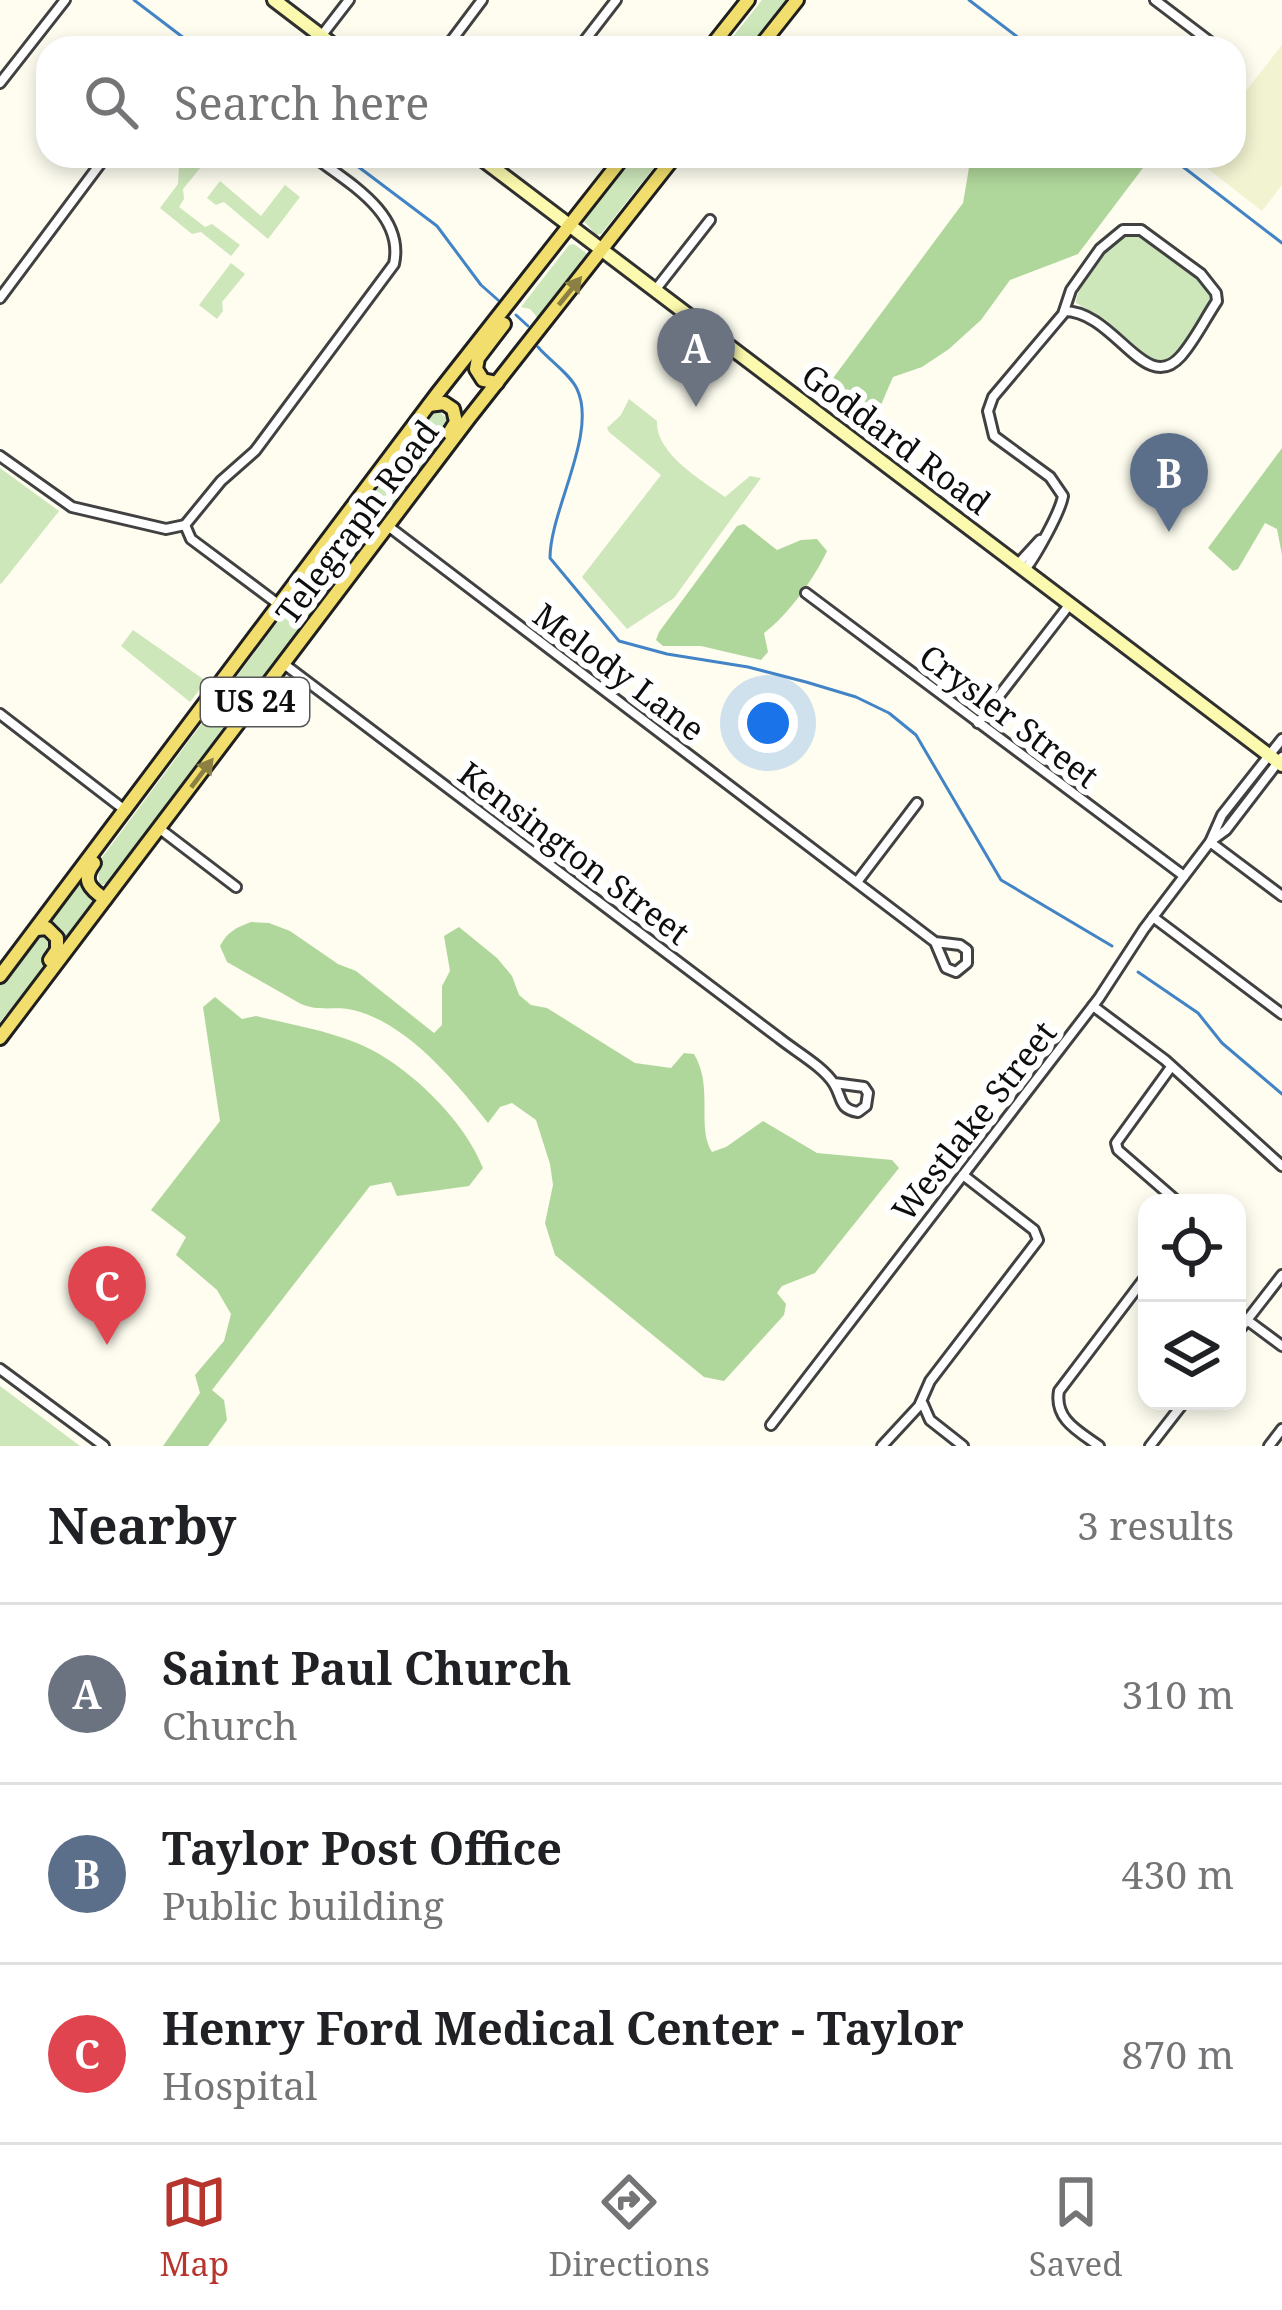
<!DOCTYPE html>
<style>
body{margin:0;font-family:"Noto Serif",serif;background:#f6f6f6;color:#202124}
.controls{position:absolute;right:36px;bottom:36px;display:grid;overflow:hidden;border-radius:24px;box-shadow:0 6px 18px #0003}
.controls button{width:108px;height:108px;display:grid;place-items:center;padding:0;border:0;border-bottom:3px solid #e0e0e0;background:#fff;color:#202124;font:60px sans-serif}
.you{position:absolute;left:768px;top:723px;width:42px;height:42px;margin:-30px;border:9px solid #fff;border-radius:50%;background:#1a73e8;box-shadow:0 0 0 18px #1a73e833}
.badge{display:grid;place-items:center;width:78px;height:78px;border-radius:50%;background:#b7352d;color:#fff;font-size:39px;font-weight:700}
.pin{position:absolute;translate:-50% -99px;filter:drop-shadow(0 3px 6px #0008)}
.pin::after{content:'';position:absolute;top:63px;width:42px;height:36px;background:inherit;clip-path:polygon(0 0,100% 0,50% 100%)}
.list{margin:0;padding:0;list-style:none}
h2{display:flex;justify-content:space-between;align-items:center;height:156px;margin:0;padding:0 48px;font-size:51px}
h2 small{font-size:39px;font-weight:400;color:#757577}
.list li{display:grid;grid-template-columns:78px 1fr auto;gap:36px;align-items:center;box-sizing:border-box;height:180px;padding:0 48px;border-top:3px solid #e0e0e0}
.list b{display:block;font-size:45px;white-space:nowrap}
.list p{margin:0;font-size:39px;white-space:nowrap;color:#757577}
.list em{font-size:39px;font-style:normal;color:#757577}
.icon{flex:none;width:66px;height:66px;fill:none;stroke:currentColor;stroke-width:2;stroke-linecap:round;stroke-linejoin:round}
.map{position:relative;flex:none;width:1282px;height:1446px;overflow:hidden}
.search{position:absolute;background:#fff;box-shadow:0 6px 18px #0003;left:36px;right:36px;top:36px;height:132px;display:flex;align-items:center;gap:30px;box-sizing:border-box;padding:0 42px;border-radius:36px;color:#757577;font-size:45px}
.sheet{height:696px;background:#fff}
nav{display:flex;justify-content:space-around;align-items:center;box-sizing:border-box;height:168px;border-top:3px solid #e0e0e0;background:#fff;font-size:33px;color:#757577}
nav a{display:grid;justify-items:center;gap:6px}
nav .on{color:#b7352d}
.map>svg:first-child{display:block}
.farmland{fill:#f2f3d1}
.green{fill:#cde7bb}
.forest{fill:#b0d79b}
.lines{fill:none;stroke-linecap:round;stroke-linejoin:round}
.stream{stroke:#4284c6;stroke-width:3}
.street-casing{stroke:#414141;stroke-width:14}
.secondary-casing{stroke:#303030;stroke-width:18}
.primary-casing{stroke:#1f1f1f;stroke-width:18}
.street{stroke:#fff;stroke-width:8}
.secondary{stroke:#fbfaae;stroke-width:12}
.primary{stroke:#f1de6d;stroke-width:12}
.oneway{fill:#8b8042}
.labels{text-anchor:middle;stroke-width:12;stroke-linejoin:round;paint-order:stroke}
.shield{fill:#fff;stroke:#565656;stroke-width:3}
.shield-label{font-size:30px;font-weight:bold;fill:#0e0e0e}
.street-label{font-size:33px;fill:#0e0e0e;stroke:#fff}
</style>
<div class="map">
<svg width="1282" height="1446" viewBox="0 0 1282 1446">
<rect width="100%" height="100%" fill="#fefdf0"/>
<!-- farmland -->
<polygon class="farmland" points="1282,45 1282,185 1262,211 1194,158 1234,156 1234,106"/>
<!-- green -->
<g class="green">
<polygon points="762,0 789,0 752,48 724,48"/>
<polygon points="187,156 201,167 183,189 184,199 179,207 205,227 212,224 240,245 231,256 201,232 192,234 160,208 178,184 179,165"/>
<polygon points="634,156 663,156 601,234 596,235 584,221"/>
<polygon points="220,181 261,216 285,185 300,197 268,239 224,202 216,205 207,198"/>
<path d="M1136 232 1201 281 1208 288 1210 305 1177 352 1162 362 1148 357 1105 319 1076 303C1076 284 1116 234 1136 232Z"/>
<polygon points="574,244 586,253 587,259 580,260 583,264 534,322 537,317 530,309 521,307 569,245"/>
<polygon points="231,263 245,274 222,302 223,311 217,319 199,305"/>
<path d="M629 399 657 421C655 453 701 480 725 497L750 476 761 478 674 598 627 629 582 577 661 475 609 432 607 428 621 415Z"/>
<polygon points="440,412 447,419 444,436 112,881 99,886 98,863 432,414"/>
<polygon points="0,468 59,511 1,584 0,583"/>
<polygon points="133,630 206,681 190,702 121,646"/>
<polygon points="80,881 85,893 97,901 66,941 62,930 48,922"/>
<path d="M43 937 49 939C52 969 18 999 0 1022V985L34 941Z"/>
<polygon points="0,1386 80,1446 0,1446"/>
</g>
<!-- forest -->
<g class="forest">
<polygon points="971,156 1152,156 1078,254 1010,280 981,320 949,349 922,367 893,377 871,428 822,393 963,203"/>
<polygon points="1282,448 1282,555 1277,529 1265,523 1238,569 1233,571 1208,548"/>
<path d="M744 524 777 550 801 540 817 539 827 551C814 579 788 615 764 633L768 652 761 660 701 646H663L656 640 659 632 737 526Z"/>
<path d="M251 922 269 923 290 931 338 964 356 971 434 1033 442 1025V986L450 971 444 936 459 927 497 958 512 976 519 995 531 1005 547 1008 635 1063 671 1068 684 1053 694 1054C714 1087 696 1128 712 1152L726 1147 763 1121 817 1153 892 1160 899 1168 815 1273 782 1286 777 1293 786 1304 784 1315 724 1381 704 1377 555 1255 545 1223 553 1185 550 1164 536 1120 512 1103 500 1107 488 1123C455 1081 404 1019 348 1009 331 1007 317 1011 301 1004L227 962 220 946C227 932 237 927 251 922Z"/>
<path d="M215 997 242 1019 256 1016C289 1024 325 1030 357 1043 406 1063 464 1119 483 1168L469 1186 397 1196 391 1182 370 1186 212 1390 224 1400 227 1420 208 1446H163L200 1393 195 1375 224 1341 231 1314 217 1290 176 1255 186 1237 151 1210 220 1121 203 1007Z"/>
</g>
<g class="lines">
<!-- stream -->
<g class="stream">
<polyline points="134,0 197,48"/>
<polyline points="969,0 1032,48"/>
<polyline points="344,156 437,226 481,285 498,300"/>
<polyline points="1169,156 1282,243"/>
<polyline points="516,315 528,326"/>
<path d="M538 347C549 360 570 374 577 389 598 433 550 510 550 558L619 641 667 654 748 667 806 682 856 697 889 713 916 735 1001 880 1112 946"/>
<polyline points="1138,972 1198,1013 1222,1043 1282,1094"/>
</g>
<!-- street casing -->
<g class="street-casing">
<g id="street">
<polyline points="1155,0 1209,41"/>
<polyline points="322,35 349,0"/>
<polyline points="446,48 482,0"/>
<polyline points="579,48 616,0"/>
<polyline points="0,83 65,0"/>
<polyline points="656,289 710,220"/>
<polyline points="0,298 106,156"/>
<polyline points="0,456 72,507 166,529 185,525"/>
<path d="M185 525 221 481 255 451 394 264C405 213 347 182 313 156"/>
<polyline points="185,525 191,539 278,604"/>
<polyline points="388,526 935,942 946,968 956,972 967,963 967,950 960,945 935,942"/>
<polyline points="1018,564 1040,540"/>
<path d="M1025 570C1036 555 1060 513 1063 496L1050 477 994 436 988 411 993 397 1063 314 1071 290 1100 249 1123 230H1141L1201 274 1216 293 1217 301C1205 319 1195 340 1181 356 1145 397 1115 311 1064 311"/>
<polyline points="806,593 1184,876"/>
<path d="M284 664 779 1038C795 1051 824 1067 834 1084 843 1098 838 1109 858 1112L866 1106 868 1093 864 1087 834 1083"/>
<polyline points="0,714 126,811"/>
<polyline points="978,723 1070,604"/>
<polyline points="160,829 236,887"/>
<polyline points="1211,841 1226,830 1282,757"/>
<polyline points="1210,842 1282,896"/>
<polyline points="857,882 917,803"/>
<polyline points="1153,917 1282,1014"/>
<polyline points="1093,1006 1165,1060 1282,1166"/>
<polyline points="1171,1067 1116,1143 1118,1150 1179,1203"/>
<polyline points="1247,1320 1282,1346"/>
<polyline points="1237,1333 1282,1275"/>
<polyline points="0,1369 104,1446"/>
<polyline points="923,1404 930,1420 963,1446"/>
<polyline points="771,1425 1099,998 1144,929 1210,842 1222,815 1282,739"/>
<polyline points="882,1446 919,1406 930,1381 1038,1240 1034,1230 963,1175"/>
<path d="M1099 1446C1078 1431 1054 1419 1059 1391L1147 1275"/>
<polyline points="1150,1446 1185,1401"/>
<polyline points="1269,1446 1282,1429"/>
</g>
</g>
<!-- secondary casing -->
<g class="secondary-casing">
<g id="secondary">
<polyline points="274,0 337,48"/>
<polyline points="478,156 1282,765"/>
</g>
</g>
<!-- primary casing -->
<g class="primary-casing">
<g id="primary">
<polyline points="710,48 748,0"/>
<polyline points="759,48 797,0"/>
<polyline points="497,383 483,380 476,369 478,358 504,324"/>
<polyline points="429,405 444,403 453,409 456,422 449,433"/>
<path d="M94 863C81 880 90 889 105 899"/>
<polyline points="37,929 47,928 57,938 57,950 50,960"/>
<polyline points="0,976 437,394 624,156"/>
<polyline points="0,1038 469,418 675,156"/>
</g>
</g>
<!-- street -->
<use href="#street" class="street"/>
<!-- secondary -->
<use href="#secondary" class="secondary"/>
<!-- primary -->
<use href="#primary" class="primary"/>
</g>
<!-- one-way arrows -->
<defs><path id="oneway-solid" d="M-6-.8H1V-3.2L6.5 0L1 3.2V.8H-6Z" transform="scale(3)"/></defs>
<g class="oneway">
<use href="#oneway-solid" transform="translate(570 291) rotate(-51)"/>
<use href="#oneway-solid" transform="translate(202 773) rotate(-53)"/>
</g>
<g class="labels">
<!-- shield labels -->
<rect class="shield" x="201" y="678" width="108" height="48" rx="9"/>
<g class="shield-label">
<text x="255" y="712">US 24</text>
</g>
<!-- street labels -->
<g class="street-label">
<text transform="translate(896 439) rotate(37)" y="12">Goddard Road</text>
<text transform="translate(357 522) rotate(-53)" y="12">Telegraph Road</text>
<text transform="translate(619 672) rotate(37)" y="12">Melody Lane</text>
<text transform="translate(1009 716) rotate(37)" y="12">Crysler Street</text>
<text transform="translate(574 853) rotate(37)" y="12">Kensington Street</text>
<text transform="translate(974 1121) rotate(-52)" y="12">Westlake Street</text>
</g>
</g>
</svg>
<div class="controls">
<button><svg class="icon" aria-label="locate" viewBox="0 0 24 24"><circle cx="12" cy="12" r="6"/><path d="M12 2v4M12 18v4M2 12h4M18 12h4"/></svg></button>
<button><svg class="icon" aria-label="layers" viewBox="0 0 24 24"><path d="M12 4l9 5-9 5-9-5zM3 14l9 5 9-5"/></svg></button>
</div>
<div class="you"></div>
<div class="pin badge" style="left:696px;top:407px;background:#6b7280">A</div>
<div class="pin badge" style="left:1169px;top:532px;background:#5c6f8a">B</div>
<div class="pin badge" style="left:107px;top:1345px;background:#e0444e">C</div>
<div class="search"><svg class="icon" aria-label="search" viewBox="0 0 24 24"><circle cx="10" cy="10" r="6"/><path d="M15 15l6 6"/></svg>Search here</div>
</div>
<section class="sheet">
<h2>Nearby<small>3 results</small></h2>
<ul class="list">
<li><span class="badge" style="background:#6b7280">A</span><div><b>Saint Paul Church</b><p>Church</p></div><em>310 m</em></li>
<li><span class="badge" style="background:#5c6f8a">B</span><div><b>Taylor Post Office</b><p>Public building</p></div><em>430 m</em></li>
<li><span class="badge" style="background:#e0444e">C</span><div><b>Henry Ford Medical Center - Taylor</b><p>Hospital</p></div><em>870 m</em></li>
</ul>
</section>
<nav>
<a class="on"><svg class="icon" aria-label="map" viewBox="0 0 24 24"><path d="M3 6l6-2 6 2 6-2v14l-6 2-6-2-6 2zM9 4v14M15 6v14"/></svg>Map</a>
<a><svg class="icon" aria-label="directions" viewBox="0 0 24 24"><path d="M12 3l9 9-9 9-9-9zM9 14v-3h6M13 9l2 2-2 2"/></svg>Directions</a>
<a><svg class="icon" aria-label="saved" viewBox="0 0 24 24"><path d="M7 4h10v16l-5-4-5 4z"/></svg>Saved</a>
</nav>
